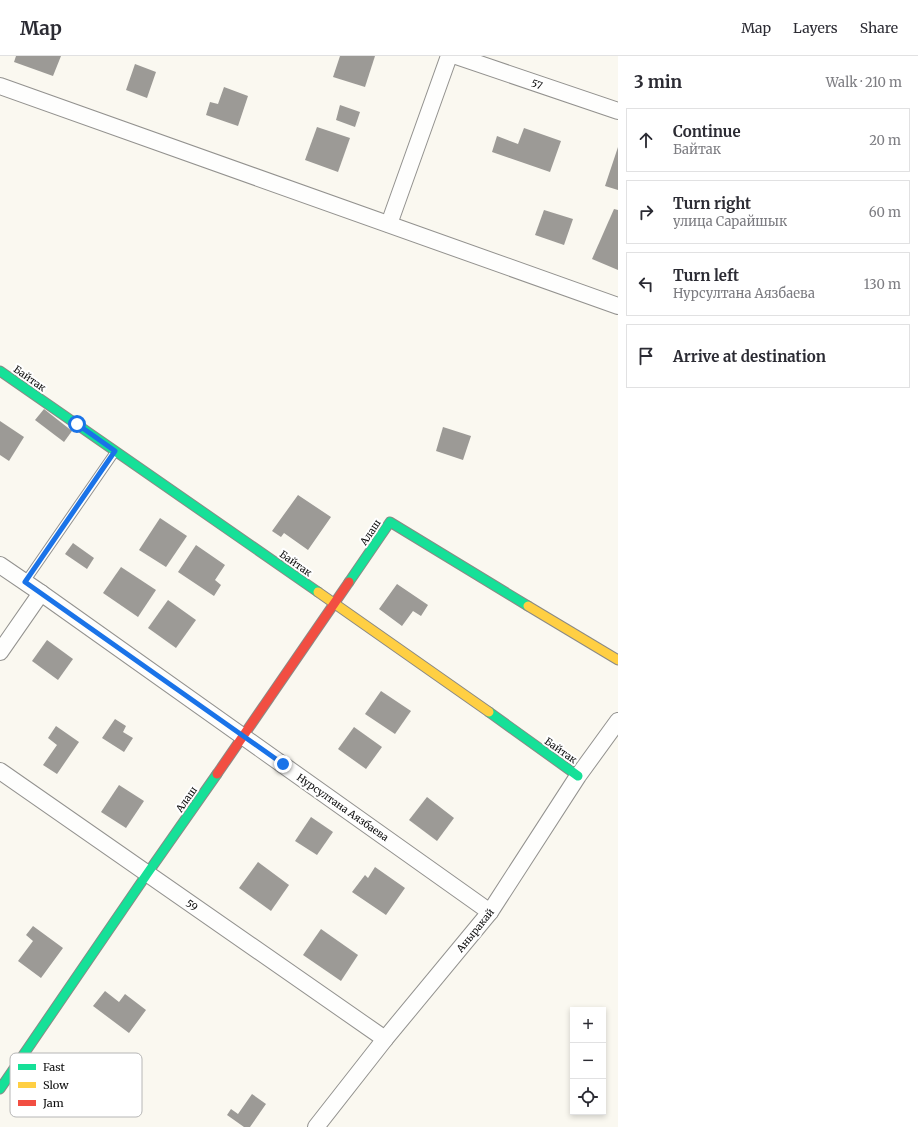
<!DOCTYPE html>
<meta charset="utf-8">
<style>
body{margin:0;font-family:Merriweather,serif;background:#f7f7f7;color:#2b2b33}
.controls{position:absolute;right:12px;bottom:12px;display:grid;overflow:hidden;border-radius:0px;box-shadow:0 2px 6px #0003}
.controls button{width:36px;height:36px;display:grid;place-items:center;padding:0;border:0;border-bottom:1px solid #e1e1e2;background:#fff;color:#2b2b33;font:20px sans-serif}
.stop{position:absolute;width:12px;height:12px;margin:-9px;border:3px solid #1a73e8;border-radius:50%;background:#fff}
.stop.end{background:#1a73e8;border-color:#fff;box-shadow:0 1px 4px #0008}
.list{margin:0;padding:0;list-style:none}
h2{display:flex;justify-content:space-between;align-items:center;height:52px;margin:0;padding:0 16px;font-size:17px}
h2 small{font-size:13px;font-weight:400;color:#7c7c81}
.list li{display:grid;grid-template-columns:26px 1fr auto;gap:12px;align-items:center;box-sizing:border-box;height:64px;margin:0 8px 8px;padding:0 8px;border:1px solid #e1e1e2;border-radius:0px}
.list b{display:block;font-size:15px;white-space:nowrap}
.list p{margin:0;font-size:13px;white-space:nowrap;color:#7c7c81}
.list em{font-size:13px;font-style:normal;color:#7c7c81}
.icon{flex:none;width:22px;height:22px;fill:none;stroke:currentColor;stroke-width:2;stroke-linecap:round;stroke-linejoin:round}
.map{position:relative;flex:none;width:618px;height:1071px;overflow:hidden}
header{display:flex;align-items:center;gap:24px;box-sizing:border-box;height:56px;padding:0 20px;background:#fff;border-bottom:1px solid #e1e1e2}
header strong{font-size:19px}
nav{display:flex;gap:22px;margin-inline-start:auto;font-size:14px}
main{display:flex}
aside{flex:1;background:#fff}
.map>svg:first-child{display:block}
.building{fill:#9c9a96}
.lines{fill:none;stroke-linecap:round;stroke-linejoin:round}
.lane-casing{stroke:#93928f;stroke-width:10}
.street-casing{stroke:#93928f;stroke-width:18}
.fast-casing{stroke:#8a8985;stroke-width:11}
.slow-casing{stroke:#8a8985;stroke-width:11}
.jam-casing{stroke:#8a8985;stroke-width:11}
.lane{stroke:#fefefd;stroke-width:8}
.street{stroke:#fefefd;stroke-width:16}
.fast{stroke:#16e098;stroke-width:9}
.slow{stroke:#ffcf43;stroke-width:9}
.jam{stroke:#f24e42;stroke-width:9}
.route{stroke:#1a73e8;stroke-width:5}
.labels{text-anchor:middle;stroke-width:4;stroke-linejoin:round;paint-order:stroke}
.street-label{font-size:10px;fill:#0c0c0c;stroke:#fff}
.key{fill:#fff;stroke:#b6b6b6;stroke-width:1}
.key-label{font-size:11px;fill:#0c0c0c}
</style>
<header>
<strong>Map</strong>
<nav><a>Map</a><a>Layers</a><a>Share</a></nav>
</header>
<main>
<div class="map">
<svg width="618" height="1071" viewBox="0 0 618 1071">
<rect width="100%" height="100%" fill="#faf8f0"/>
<!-- building -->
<g class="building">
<polygon points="16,0 61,0 53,20 14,6"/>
<polygon points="340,0 375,0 365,31 333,21"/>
<polygon points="135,8 156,16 147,42 126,34"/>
<polygon points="224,31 248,40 238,70 206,59 210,46 218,48"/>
<polygon points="340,49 360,56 355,71 336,64"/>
<polygon points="317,71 350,82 338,116 305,104"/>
<polygon points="524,72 561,85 550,116 492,96 497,80 518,88"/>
<polygon points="618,91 618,134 605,130"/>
<polygon points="614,153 618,154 618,214 592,203"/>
<polygon points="544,154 573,163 564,189 535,179"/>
<polygon points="44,353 72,375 64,386 35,364"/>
<polygon points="0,365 24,381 9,405 0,399"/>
<polygon points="443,371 471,380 463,404 436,395"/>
<polygon points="298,439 331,461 308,494 284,477 281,481 272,475"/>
<polygon points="160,462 187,480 166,511 139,494"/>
<polygon points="73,487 94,502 87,513 65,498"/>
<polygon points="196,489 225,509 215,524 221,529 214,540 178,516"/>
<polygon points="121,511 156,534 138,561 103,537"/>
<polygon points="397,528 428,549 421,560 413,555 402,570 379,553"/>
<polygon points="168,544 196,564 176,592 148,572"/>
<polygon points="47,584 73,603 58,624 32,605"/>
<polygon points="381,635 411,655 395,678 365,658"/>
<polygon points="115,663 126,670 123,676 133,682 124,696 102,682"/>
<polygon points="56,670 79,686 57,718 43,709 57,689 48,682"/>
<polygon points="354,671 382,691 366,713 338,693"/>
<polygon points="119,729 144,745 126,772 101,756"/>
<polygon points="427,741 454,762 437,785 409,764"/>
<polygon points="311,761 333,776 317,799 295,785"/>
<polygon points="258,806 289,829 271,855 239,832"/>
<polygon points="375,811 405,832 386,859 352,836 365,819 368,822"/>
<polygon points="33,870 63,892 41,922 18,905 33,885 26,879"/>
<polygon points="321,873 358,899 341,925 303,899"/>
<polygon points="105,935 119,946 125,938 146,954 129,977 93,950"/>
<polygon points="252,1038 266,1048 250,1071 244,1071 227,1059 231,1053 238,1058"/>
</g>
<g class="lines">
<!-- lane casing -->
<g class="lane-casing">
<polyline id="lane" points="25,526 115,396"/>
</g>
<!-- street casing -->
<g class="street-casing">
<g id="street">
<polyline points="456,0 618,55"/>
<polyline points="0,30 618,250"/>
<polyline points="389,168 449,0"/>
<polyline points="0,509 41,537 490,856"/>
<polyline points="0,596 41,537"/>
<polyline points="0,715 385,983"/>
<polyline points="316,1071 385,983 490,856 578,720 618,665"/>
</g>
</g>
<!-- fast casing -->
<g class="fast-casing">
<g id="fast">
<polyline points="0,315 318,536"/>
<polyline points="349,526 390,466 528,550"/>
<polyline points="489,656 578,720"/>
<polyline points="0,1033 147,818 217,718"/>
</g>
</g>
<!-- slow casing -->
<g class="slow-casing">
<g id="slow">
<polyline points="318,536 489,656"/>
<polyline points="528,550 618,604"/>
</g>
</g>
<!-- jam casing -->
<g class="jam-casing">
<polyline id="jam" points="217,718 349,526"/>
</g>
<!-- lane -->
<use href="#lane" class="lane"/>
<!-- street -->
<use href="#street" class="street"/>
<!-- fast -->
<use href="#fast" class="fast"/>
<!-- slow -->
<use href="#slow" class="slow"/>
<!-- jam -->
<use href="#jam" class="jam"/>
</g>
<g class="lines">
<!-- route -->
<polyline class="route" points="77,368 115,395 25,526 283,708"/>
</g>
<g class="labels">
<!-- street labels -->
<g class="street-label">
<text transform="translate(537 28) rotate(19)" y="4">57</text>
<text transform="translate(30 322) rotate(35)" y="4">Байтак</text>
<text transform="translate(370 476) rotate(-56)" y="4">Алаш</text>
<text transform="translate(296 507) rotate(35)" y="4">Байтак</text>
<text transform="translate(561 694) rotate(35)" y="4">Байтак</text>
<text transform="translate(186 743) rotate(-55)" y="4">Алаш</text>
<text transform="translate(343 751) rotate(35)" y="4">Нурсултана Аязбаева</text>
<text transform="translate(192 849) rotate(35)" y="4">59</text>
<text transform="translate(475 874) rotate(-51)" y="4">Аныракай</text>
</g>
</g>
<!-- legend -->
<rect x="10" y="997" width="132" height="64" rx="6" class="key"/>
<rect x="18" y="1008" width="18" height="6" fill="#16e098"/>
<rect x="18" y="1026" width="18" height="6" fill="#ffcf43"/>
<rect x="18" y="1044" width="18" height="6" fill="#f24e42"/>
<g class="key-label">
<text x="43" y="1015">Fast</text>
<text x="43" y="1033">Slow</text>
<text x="43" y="1051">Jam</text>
</g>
</svg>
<div class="controls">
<button>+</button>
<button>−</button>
<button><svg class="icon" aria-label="locate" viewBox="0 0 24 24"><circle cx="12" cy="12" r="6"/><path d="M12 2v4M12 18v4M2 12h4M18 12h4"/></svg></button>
</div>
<div class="stop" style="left:77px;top:368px"></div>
<div class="stop end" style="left:283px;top:708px"></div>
</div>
<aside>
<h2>3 min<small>Walk · 210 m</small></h2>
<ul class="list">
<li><svg class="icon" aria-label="ahead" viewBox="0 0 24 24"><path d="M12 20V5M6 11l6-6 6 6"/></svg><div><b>Continue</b><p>Байтак</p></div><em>20 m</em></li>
<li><svg class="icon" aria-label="right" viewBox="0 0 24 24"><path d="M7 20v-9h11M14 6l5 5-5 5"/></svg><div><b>Turn right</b><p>улица Сарайшык</p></div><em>60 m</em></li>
<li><svg class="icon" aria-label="left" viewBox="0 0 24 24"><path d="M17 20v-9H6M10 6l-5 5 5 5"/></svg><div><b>Turn left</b><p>Нурсултана Аязбаева</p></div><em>130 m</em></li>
<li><svg class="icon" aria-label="arrive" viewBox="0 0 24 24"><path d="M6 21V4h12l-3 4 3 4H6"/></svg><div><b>Arrive at destination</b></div></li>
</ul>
</aside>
</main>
